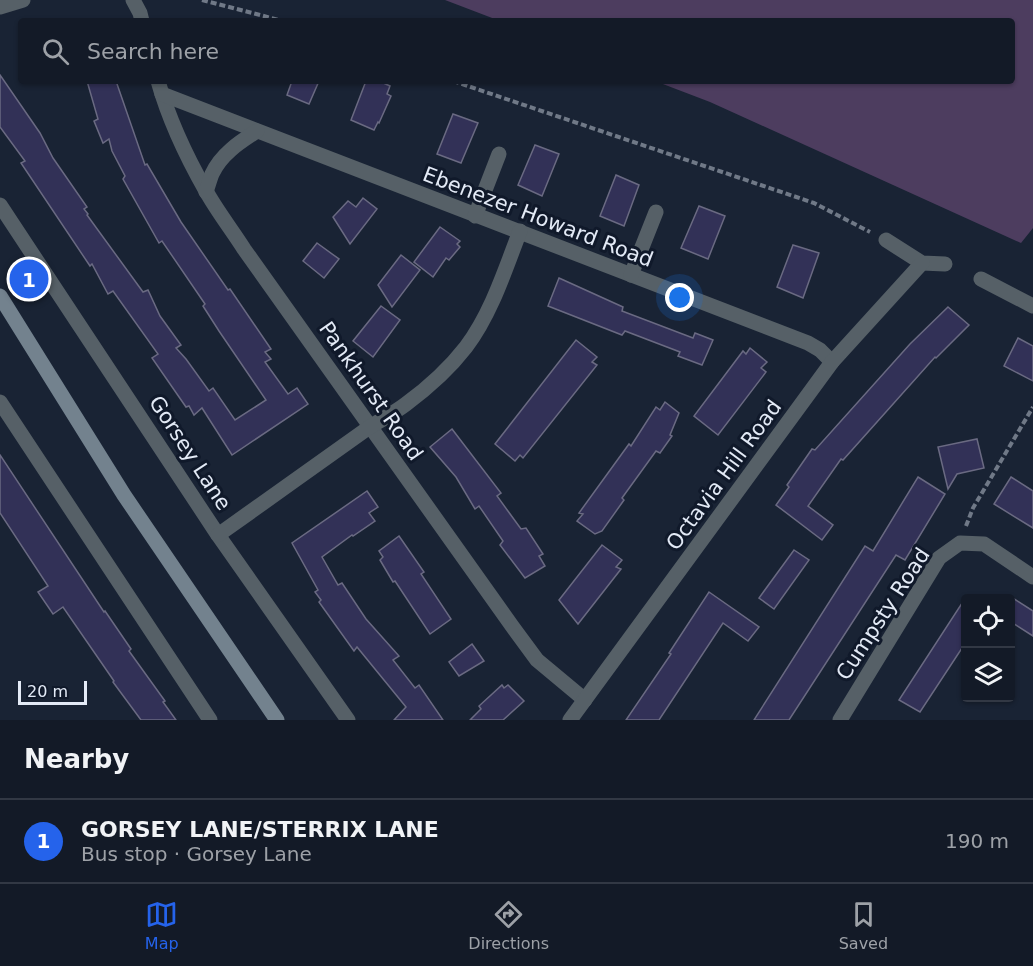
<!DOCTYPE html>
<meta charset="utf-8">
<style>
body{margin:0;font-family:"DejaVu Sans",sans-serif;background:#1c232f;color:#f1f3f6}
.controls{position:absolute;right:18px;bottom:18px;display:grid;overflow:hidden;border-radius:6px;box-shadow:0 2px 4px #0004}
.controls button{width:54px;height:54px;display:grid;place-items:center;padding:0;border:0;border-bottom:2px solid #323844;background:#131a27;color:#f1f3f6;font:30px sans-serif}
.scale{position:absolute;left:18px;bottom:15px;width:69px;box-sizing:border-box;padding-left:6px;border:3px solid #e3eaf6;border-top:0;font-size:16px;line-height:21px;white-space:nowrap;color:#e3eaf6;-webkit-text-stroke:4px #10192a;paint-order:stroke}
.you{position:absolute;left:680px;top:298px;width:21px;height:21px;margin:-15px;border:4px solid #fff;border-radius:50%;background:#1a73e8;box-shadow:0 0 0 9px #1a73e833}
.badge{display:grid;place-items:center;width:39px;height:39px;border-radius:50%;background:#2563eb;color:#fff;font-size:20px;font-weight:700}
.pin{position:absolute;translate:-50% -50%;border:3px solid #fff;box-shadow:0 2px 6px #0006}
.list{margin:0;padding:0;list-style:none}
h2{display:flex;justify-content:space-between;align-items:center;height:78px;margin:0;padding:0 24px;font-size:26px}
h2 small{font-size:20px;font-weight:400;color:#9da1a7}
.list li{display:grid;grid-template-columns:39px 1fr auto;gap:18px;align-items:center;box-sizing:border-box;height:84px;padding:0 24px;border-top:2px solid #323844}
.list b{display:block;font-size:22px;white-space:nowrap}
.list p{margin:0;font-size:20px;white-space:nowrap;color:#9da1a7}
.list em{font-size:20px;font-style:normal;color:#9da1a7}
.icon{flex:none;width:33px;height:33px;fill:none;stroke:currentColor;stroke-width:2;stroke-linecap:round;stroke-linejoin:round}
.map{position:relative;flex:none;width:1033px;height:720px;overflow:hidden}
.search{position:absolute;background:#131a27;box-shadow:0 2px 4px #0004;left:18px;right:18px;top:18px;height:66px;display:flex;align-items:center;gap:15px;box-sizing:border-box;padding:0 21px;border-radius:6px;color:#9da1a7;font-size:22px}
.sheet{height:162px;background:#131a27}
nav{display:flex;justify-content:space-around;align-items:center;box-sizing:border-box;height:84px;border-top:2px solid #323844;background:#131a27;font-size:16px;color:#9da1a7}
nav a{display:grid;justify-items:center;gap:3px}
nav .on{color:#2563eb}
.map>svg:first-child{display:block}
.green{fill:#4d3d5f}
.building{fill:#323157;stroke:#6a6a82;stroke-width:1.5}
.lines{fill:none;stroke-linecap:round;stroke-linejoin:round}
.path{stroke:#707987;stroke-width:4;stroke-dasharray:6 3;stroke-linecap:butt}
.street{stroke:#566067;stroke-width:15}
.secondary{stroke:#73828e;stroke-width:15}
.labels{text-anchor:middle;stroke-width:6;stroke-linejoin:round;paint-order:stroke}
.street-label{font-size:21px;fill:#e3eaf6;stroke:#10192a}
</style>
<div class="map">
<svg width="1033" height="720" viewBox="0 0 1033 720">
<rect width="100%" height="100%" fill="#192334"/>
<!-- green -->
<polygon class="green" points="445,0 1033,0 1033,228 1021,243 710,102 655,81 1012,81 1012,21 500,21"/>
<!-- building -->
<g class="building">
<polygon points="0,75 40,133 53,158 87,207 84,209 88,214 87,215 143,292 148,290 160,316 181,345 176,348 186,359 209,391 213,388 235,420 266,400 219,331 203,306 205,304 162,241 159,243 123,179 125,176 112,151 109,139 103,143 94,121 98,119 87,81 116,81 145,165 147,164 181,222 228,290 230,289 271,349 265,352 271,359 265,362 288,394 297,388 308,404 232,455 202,408 194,415 189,406 186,407 152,358 158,354 113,291 108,294 92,264 90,266 21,163 25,161 0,127"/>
<polygon points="292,81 319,81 309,104 287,95"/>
<polygon points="366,81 379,81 390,86 387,94 391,96 379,123 378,122 374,130 351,120"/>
<polygon points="453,114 478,123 461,163 437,154"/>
<polygon points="535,145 559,154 542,196 518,185"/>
<polygon points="616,175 639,185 624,226 600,216"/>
<polygon points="363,198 377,209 350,244 333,217 348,201 356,207"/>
<polygon points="699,206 725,216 708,259 681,248"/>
<polygon points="440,227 460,241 457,244 460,247 449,260 446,258 433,277 414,262"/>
<polygon points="317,243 339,259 324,278 303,261"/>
<polygon points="793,245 819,253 803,298 777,287"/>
<polygon points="401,255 420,270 392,307 378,285"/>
<polygon points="559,278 623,307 622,311 693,338 695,333 713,340 702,365 678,356 680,352 625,331 622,335 548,306"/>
<polygon points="381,306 400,320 373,357 353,341"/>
<polygon points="948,307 969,325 936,358 935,357 843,460 841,459 808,506 833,525 822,540 776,505 789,487 787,485 812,449 815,450 910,344"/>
<polygon points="1018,338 1033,346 1033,381 1004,366"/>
<polygon points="576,340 597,357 592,362 597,365 523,458 520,455 515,461 495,444"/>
<polygon points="750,348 767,362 761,368 766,372 718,435 694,416 743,351 746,354"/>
<polygon points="665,402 679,413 670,435 672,436 660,453 656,451 622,498 624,500 602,531 595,534 577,521 583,514 579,513 629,444 631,446 656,407 660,410"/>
<polygon points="452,429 501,493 497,496 521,529 526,528 543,554 539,556 545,566 525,578 500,545 503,541 479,506 475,509 456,477 430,447"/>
<polygon points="977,439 984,468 957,474 948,489 938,447"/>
<polygon points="0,455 104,612 105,611 131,649 129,651 165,701 163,702 176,720 141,720 113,682 114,681 63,607 53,614 38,592 48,586 0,513"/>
<polygon points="918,477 945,494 905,560 896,555 789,720 754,720 865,546 873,551"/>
<polygon points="1011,477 1033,491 1033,528 994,504"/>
<polygon points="367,491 378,507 369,513 375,521 353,536 352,535 322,557 338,585 342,583 366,619 399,656 393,660 415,688 419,685 443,720 394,720 406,707 357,647 354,651 319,602 321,600 315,592 318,590 292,543"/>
<polygon points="399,536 424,572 421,574 451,619 430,634 395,581 393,582 380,560 383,557 379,551"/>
<polygon points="602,545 622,560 616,567 621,569 578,624 559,600"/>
<polygon points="794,550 809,560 774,609 759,598"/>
<polygon points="709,592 759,627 748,641 723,623 659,720 626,720 671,654 669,653"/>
<polygon points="966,597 966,642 920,712 899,700"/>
<polygon points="1011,597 1033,611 1033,636 1011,622"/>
<polygon points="472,644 484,661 459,676 449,662"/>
<polygon points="502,685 504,688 508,685 524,701 503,720 470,720 481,709 479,706"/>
</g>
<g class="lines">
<!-- path -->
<g class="path">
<polyline points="202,0 283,21"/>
<polyline points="453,81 814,203 870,232"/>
<polyline points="966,526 973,508 1033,407"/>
</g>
<!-- street -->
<g class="street">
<polyline points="133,0 140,13 142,21"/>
<polyline points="0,7 23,0"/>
<path d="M158 81C169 120 186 156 206 191 217 211 232 230 244 249L512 626 537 660 585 700"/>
<polyline points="162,94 808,343 820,350 832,362"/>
<path d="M206 192C208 186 210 179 212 174 221 154 240 142 257 131"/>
<polyline points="0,205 218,535 348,720"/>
<polyline points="475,216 499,154"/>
<polyline points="886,240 922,263 945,264"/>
<polyline points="631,275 656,212"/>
<polyline points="981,279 1033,306"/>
<polyline points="0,402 210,720"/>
<path d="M218 535C267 500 315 466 364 431 378 421 393 414 406 404 429 387 449 369 466 347 491 314 505 270 520 231"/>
<polyline points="570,720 832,362 922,263"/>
<polyline points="840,720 939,558 960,543 984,544 1033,577"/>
</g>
<!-- secondary -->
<polyline class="secondary" points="0,296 124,495 277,720"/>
</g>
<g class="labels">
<!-- street labels -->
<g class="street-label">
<text transform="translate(538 217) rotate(21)" y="7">Ebenezer Howard Road</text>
<text transform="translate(371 391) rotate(55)" y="7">Pankhurst Road</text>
<text transform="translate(190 453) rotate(57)" y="7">Gorsey Lane</text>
<text transform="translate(724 475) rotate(-54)" y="7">Octavia Hill Road</text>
<text transform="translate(883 614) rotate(-57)" y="7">Cumpsty Road</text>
</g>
</g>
</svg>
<div class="controls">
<button><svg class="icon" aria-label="locate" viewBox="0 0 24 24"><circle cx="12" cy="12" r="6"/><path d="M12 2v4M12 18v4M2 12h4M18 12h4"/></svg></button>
<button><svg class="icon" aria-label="layers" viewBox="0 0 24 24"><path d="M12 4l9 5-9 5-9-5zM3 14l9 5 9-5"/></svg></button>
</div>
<div class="scale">20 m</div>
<div class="you"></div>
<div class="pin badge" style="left:29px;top:279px">1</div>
<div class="search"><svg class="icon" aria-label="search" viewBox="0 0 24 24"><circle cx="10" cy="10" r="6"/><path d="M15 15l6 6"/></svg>Search here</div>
</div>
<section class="sheet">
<h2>Nearby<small></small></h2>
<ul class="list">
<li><span class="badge">1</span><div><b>GORSEY LANE/STERRIX LANE</b><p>Bus stop · Gorsey Lane</p></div><em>190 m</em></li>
</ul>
</section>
<nav>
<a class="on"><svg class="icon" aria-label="map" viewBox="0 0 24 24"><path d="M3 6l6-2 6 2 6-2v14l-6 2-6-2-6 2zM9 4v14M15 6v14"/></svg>Map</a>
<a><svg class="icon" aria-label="directions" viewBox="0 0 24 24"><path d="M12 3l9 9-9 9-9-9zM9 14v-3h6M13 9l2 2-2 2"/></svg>Directions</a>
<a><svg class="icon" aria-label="saved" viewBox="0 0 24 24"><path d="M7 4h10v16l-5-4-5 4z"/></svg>Saved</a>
</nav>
